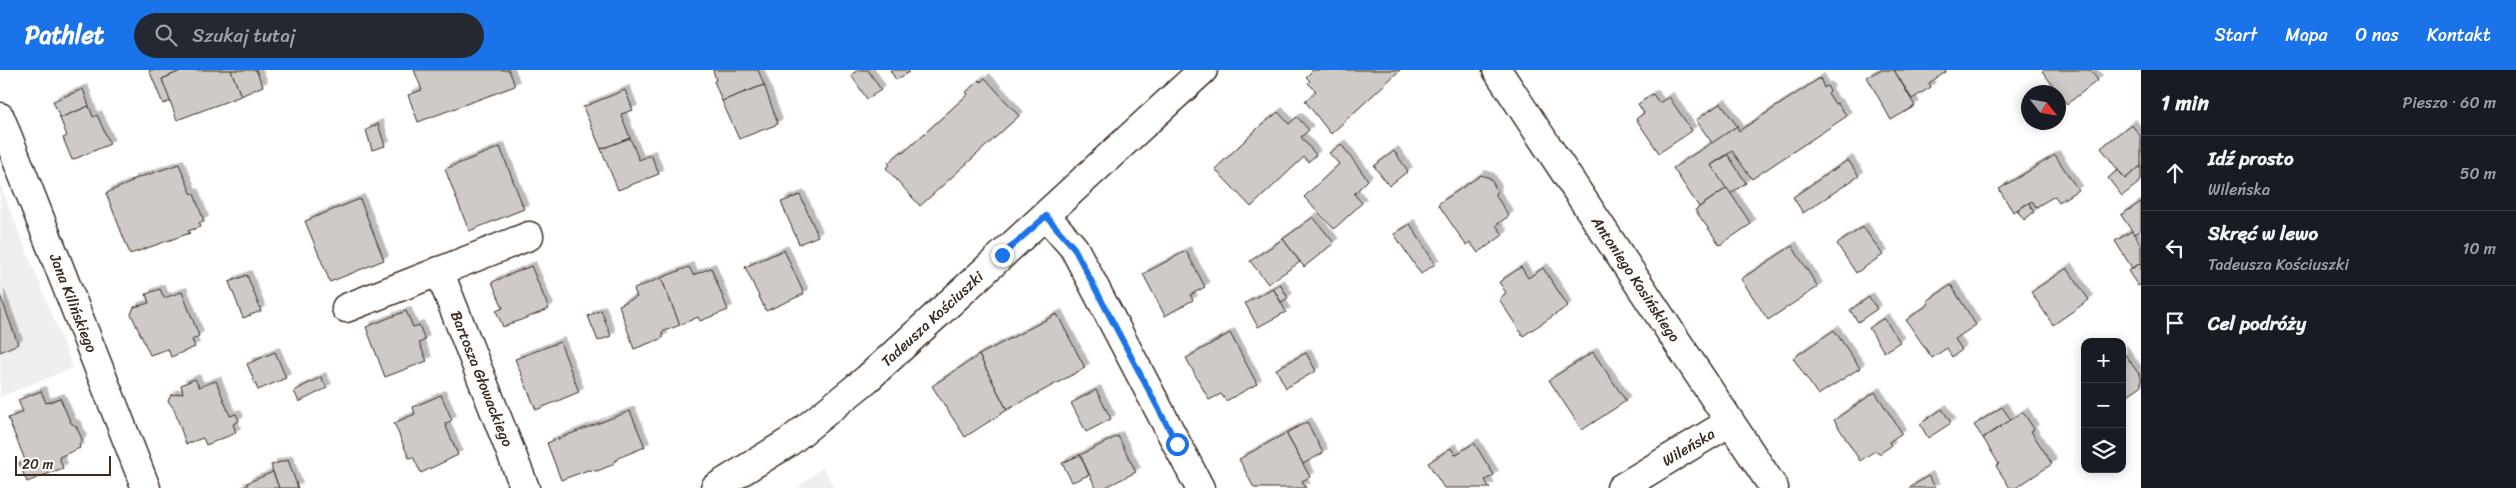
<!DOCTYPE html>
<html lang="pl">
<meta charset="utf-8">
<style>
body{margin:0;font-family:Sriracha,sans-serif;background:#242831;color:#f1f3f6}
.controls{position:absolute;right:15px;bottom:15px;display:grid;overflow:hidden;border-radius:10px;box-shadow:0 2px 12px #0003}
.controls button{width:45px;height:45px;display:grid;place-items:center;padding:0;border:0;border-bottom:1px solid #363941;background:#171b24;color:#f1f3f6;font:25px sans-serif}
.compass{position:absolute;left:2021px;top:15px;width:45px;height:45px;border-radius:50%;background:#171b24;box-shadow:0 2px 12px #0003;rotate:121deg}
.scale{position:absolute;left:15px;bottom:12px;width:96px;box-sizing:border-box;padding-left:5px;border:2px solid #3b2a1e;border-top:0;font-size:14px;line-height:18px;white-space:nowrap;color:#3b2a1e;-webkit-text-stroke:4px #fff;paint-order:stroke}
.stop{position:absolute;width:15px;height:15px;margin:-11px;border:4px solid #1a73e8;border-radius:50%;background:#fff}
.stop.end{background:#1a73e8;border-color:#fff;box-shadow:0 1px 5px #0008}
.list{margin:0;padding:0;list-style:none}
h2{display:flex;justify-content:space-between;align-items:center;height:65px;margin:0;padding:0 20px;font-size:21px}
h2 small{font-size:16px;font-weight:400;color:#9ea1a6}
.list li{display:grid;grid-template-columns:32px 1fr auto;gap:15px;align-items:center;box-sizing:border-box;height:75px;padding:0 20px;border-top:1px solid #363941}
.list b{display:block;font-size:19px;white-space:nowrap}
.list p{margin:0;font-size:16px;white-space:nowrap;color:#9ea1a6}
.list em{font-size:16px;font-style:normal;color:#9ea1a6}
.icon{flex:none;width:28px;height:28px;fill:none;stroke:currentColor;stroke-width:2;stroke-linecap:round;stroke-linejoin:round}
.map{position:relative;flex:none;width:2141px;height:418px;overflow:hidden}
header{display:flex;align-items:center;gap:30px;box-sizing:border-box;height:70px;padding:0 25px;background:#1a73e8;color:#fff}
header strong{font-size:24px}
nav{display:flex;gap:28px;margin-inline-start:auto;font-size:18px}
.search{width:350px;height:45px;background:#242831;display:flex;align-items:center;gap:12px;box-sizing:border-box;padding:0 18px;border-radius:28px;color:#9ea1a6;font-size:19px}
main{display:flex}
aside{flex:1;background:#171b24}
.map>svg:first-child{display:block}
.built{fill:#f1efee}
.building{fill:#cfcac7;stroke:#3b2a1e;filter:url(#shadow)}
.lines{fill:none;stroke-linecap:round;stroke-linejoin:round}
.minor-casing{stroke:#3b2a1e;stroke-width:31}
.minor{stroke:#fff;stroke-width:28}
.route{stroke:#1a73e8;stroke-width:6}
.labels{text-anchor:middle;stroke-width:4;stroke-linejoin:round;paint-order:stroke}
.street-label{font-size:15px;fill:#3b2a1e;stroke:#fff}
</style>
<header>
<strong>Pathlet</strong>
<div class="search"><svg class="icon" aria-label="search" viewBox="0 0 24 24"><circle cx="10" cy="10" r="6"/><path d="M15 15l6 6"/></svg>Szukaj tutaj</div>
<nav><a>Start</a><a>Mapa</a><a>O nas</a><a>Kontakt</a></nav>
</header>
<main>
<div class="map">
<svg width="2141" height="418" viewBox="0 0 2141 418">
<defs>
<filter id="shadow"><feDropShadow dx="4.5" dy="-4.5" stdDeviation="0" flood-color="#0004"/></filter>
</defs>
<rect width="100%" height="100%" fill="#fff"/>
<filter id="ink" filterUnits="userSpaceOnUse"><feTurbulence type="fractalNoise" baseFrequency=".02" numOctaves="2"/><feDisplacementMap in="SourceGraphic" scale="10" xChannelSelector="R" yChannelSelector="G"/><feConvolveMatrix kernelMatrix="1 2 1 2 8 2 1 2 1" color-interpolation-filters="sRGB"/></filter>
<g filter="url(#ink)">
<!-- built -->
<g class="built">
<polygon points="0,114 73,298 0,327"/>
<polygon points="823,397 834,418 797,418"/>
</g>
<!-- building -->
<g class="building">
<polygon points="149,0 178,0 178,2 162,9 171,31 163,34"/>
<polygon points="183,0 231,0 241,26 177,50 162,9"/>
<polygon points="231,0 256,0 263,16 241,26"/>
<polygon points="414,0 509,0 515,16 418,52 408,25 422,20"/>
<polygon points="713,0 758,0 764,15 722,31 714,11 716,10"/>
<polygon points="858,0 868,0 881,20 867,29 851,5"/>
<polygon points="890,0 907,0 909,2 896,10"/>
<polygon points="1313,0 1400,0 1331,64 1305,31 1316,21 1308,13 1310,11 1306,7"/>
<polygon points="1880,0 1894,0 1915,36 1891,50 1867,7"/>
<polygon points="1894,0 1945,0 1946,2 1929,13 1931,17 1912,29"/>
<polygon points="2044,0 2090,0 2098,10 2067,34 2042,1"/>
<polygon points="985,8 1019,46 920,136 886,98 890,95 888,93 902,81 903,83 968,24 966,22 979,10 981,12"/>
<polygon points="1820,8 1824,18 1827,16 1830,21 1828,23 1835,34 1837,33 1847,46 1752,109 1732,81 1711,95 1727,118 1699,137 1673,98 1737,56 1739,61"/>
<polygon points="764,15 778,54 739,69 722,31"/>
<polygon points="83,19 89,36 60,48 53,31"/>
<polygon points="625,20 633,40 621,44 630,68 601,79 583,37"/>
<polygon points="1653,24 1659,33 1669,27 1692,61 1659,83 1636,49 1644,43 1638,34"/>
<polygon points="1721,33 1737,56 1712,73 1696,50"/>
<polygon points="89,36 93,47 97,45 110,74 72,90 63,68 67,66 60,48"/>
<polygon points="1278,42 1289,54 1297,47 1309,60 1301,67 1316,85 1308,92 1304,87 1251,137 1215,99 1258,58"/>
<polygon points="378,54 385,76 372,80 366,60"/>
<polygon points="2131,54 2141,67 2141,96 2125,109 2101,78"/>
<polygon points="630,68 639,90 651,85 659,104 618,120 601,79"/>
<polygon points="1341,74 1368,110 1354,124 1362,133 1334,159 1304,127 1339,94 1329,83"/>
<polygon points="500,77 524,139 469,161 445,99"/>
<polygon points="1394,81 1408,101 1389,116 1374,96"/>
<polygon points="1728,85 1746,113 1730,124 1711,95"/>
<polygon points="2055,85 2078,120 2059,132 2055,126 2036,137 2032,131 2013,142 1999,119"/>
<polygon points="1848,90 1859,106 1803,143 1793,127"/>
<polygon points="179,94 191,123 194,124 204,151 199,153 200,157 188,161 190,163 130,184 106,123 132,112 132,110"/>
<polygon points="2141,96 2141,111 2122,126 2108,108 2118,100 2125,109"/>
<polygon points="1481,105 1490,108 1497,120 1496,126 1509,146 1496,155 1503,165 1478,183 1470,172 1466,175 1438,134"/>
<polygon points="1727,118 1751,154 1720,175 1695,140"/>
<polygon points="800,125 818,166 799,174 781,132"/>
<polygon points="360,129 384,190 330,212 305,151"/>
<polygon points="2141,132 2141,160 2134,164 2121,145"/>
<polygon points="2029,133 2034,142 2024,150 2017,140"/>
<polygon points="1313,147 1334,173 1304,197 1283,169"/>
<polygon points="1410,154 1435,194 1421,204 1394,164"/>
<polygon points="1863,157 1883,185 1856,203 1837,174"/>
<polygon points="2132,161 2141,175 2141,193 2132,198 2115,171"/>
<polygon points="1283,169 1300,192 1268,214 1250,191"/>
<polygon points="1792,176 1818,217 1768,250 1741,209"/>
<polygon points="784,180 804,224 766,241 745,197"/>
<polygon points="1186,181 1205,217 1190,225 1193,230 1165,246 1143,204"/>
<polygon points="2141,193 2141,214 2138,216 2128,201"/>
<polygon points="531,196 549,239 503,257 496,241 503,238 492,212"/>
<polygon points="689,197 693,205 711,198 728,240 700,251 698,247 680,255 661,208"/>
<polygon points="1521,197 1528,208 1543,198 1568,236 1523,266 1499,229 1506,223 1499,212"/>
<polygon points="2067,198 2089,230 2053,255 2031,222"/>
<polygon points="247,205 261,241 243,248 229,212"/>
<polygon points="661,208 680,255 662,262 663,268 634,279 619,235 637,227 634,219"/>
<polygon points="1280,214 1288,228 1281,232 1273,218"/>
<polygon points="1951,215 1976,255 1955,269 1962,280 1952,287 1947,278 1932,288 1906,250 1929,234 1927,231"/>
<polygon points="1273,218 1286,242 1258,257 1245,233"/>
<polygon points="160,219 164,228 182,222 199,266 192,270 195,277 171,287 168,279 150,285 131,244 134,237 149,233 146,224"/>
<polygon points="0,225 18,274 0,282"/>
<polygon points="1869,227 1877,239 1858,252 1850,240"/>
<polygon points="601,240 611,266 598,271 588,246"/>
<polygon points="406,241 413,257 419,255 425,270 419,273 427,291 385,307 366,257"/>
<polygon points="1057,244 1085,298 1007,340 979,285"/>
<polygon points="1884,248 1900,272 1884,282 1869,258"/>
<polygon points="1834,260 1860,298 1818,325 1793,288"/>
<polygon points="1230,263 1257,314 1226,331 1221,324 1209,330 1186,288"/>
<polygon points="560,272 579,322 536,340 515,289"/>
<polygon points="2122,280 2141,307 2141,316 2122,329"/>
<polygon points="275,282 286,308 258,320 247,294"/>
<polygon points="1593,282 1626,331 1582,360 1549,310"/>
<polygon points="1306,283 1316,301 1286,318 1276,299"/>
<polygon points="979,285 1007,340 965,367 932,316"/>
<polygon points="321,307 327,318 299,332 294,321"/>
<polygon points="195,309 199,317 216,311 230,346 236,344 239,351 233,354 236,363 206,375 203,368 186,374 174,339 168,331 171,325 183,323 181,315"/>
<polygon points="1096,320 1111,349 1086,362 1071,333"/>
<polygon points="41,321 46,333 60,328 71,353 76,356 82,369 79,375 80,378 59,387 63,398 27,412 19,393 25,390 8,348 23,342 18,330"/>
<polygon points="1875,322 1902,363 1889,372 1891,376 1879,384 1876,380 1860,391 1834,350"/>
<polygon points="441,325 452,350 445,354 458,385 421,403 413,387 409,388 394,353 415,344 413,337"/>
<polygon points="2002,337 2011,350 1983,368 1974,355"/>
<polygon points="1942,339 1951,353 1928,368 1920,354"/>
<polygon points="630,341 645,377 618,388 612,395 597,401 588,400 561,410 547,373"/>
<polygon points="2023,342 2034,359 2031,361 2052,394 2016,418 2010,418 1996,396 1999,394 1983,368"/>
<polygon points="1307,352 1323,383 1303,394 1286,363"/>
<polygon points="1286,363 1310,407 1302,411 1306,418 1254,418 1239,389"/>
<polygon points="1118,366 1136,402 1104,418 1096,418 1080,385"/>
<polygon points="1474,373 1494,405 1485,410 1490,418 1444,418 1428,393 1451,378 1455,385"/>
<polygon points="1080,385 1089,405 1072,412 1062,393"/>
<polygon points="288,390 298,418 279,418 273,402 271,395"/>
<polygon points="273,402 279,418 239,418 248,415 247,413"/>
<polygon points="1928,406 1936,418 1909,418"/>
</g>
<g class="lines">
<!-- minor casing -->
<g class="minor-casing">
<g id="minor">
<path id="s1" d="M1497 0 1774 418"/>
<path id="s2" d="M0 47 146 418"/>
<polyline points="1046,146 1074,178 1200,418"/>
<path id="s3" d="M439 201 525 418"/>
<polyline points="346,238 529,166"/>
<path id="s4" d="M715 418 789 372 867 309 1203 0"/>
<path id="s5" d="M1621 418 1730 352"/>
</g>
</g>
<!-- minor -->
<use href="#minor" class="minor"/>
</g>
</g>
<g class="lines" filter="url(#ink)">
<!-- route -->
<polyline class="route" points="1002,185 1046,146 1074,178 1177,374"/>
</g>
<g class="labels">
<!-- street labels -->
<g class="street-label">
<text dy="5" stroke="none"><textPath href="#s1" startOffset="251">Antoniego Kosińskiego</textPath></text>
<text dy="5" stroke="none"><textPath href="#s2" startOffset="200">Jana Kilińskiego</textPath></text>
<text dy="5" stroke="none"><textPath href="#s4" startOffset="276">Tadeusza Kościuszki</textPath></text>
<text dy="5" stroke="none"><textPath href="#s3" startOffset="116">Bartosza Głowackiego</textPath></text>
<text dy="5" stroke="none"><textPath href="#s5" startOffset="79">Wileńska</textPath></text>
</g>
</g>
</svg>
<div class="controls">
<button>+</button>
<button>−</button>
<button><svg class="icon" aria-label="layers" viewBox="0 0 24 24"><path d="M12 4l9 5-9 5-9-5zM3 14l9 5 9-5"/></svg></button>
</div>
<svg class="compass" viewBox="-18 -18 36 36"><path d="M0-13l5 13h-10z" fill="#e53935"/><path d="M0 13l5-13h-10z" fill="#9ea1a6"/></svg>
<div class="scale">20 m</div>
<div class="stop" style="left:1177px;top:374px"></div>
<div class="stop end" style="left:1002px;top:185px"></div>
</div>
<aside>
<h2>1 min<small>Pieszo · 60 m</small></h2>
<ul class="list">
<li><svg class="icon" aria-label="ahead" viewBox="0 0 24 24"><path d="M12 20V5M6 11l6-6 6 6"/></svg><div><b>Idź prosto</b><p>Wileńska</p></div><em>50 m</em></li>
<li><svg class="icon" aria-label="left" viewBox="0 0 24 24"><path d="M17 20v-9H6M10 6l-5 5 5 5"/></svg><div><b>Skręć w lewo</b><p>Tadeusza Kościuszki</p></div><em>10 m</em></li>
<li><svg class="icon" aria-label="arrive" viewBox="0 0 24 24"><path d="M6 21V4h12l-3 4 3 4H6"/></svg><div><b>Cel podróży</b></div></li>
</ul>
</aside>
</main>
